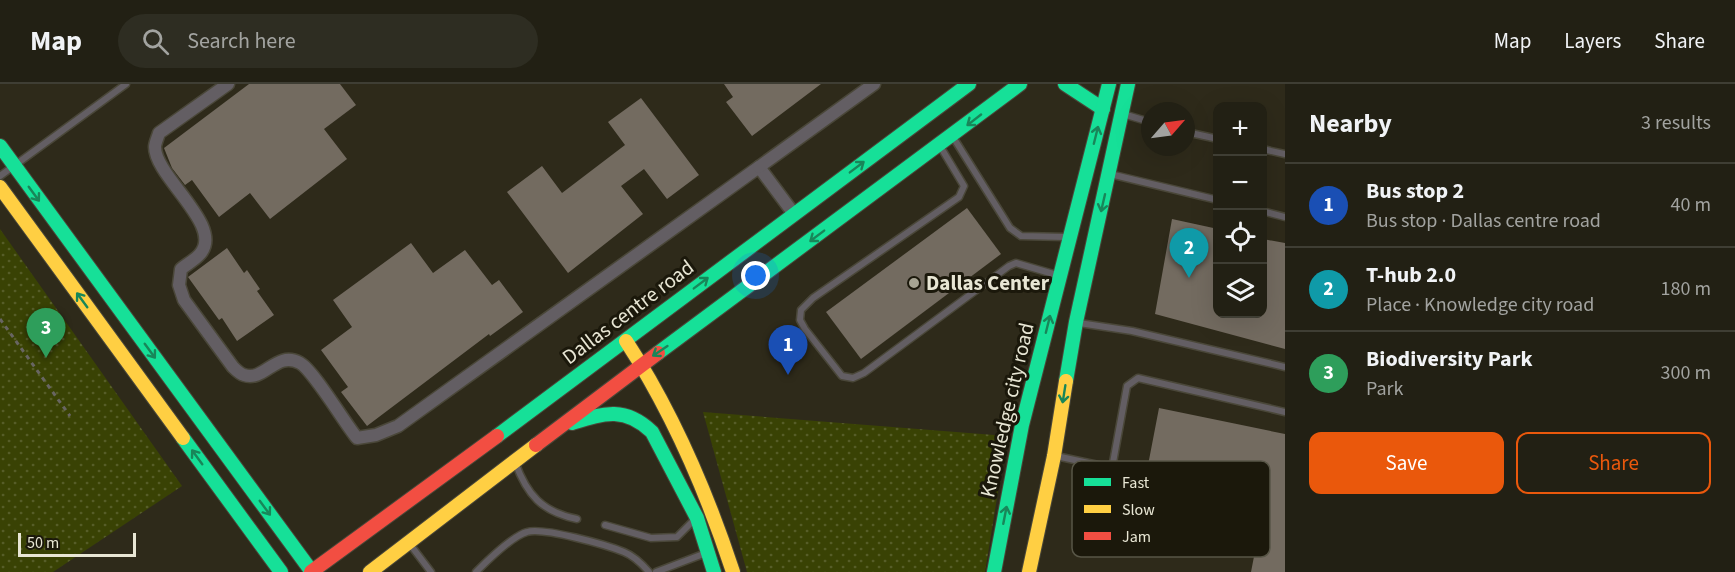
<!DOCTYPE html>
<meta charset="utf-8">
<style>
body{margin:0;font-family:"Source Sans 3",sans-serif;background:#2e2d22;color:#f1f3f6}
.controls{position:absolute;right:18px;top:18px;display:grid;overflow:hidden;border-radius:12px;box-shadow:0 6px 24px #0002}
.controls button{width:54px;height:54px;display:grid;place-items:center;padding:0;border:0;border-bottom:2px solid #3f3e34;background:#222014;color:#f1f3f6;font:30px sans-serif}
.compass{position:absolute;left:1141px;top:18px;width:54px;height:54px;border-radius:50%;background:#222014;box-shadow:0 6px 24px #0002;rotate:62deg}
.scale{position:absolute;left:18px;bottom:15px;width:118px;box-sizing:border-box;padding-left:6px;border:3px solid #e8e6d4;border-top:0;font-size:16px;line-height:21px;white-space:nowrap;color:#e8e6d4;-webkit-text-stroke:4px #1b180b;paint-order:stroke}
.you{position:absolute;left:756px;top:192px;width:21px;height:21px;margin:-15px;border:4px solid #fff;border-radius:50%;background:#1a73e8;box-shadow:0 0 0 9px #1a73e833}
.badge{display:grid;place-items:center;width:39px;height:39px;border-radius:50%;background:#ea580c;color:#fff;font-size:20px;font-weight:700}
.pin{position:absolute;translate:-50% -50px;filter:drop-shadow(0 2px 3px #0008)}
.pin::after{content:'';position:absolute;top:32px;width:21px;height:18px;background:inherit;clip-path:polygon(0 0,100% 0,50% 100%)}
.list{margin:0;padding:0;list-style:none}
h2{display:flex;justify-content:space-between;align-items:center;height:78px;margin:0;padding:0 24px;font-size:26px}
h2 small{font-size:20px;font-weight:400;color:#a2a3a0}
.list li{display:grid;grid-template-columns:39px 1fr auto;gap:18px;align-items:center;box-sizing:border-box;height:84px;padding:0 24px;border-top:2px solid #3f3e34}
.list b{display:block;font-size:22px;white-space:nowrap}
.list p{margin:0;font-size:20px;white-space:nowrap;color:#a2a3a0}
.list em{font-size:20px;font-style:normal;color:#a2a3a0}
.actions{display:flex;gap:12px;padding:18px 24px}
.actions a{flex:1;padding:14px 0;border:2px solid #ea580c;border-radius:12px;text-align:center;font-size:21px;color:#ea580c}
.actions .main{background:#ea580c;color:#fff}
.icon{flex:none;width:33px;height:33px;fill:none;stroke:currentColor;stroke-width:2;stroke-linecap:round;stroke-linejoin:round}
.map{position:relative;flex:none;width:1285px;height:488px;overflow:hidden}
header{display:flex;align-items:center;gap:36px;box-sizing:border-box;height:84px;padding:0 30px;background:#222014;border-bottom:2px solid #3f3e34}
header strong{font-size:28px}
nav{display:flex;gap:33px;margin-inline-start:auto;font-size:21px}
.search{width:420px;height:54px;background:#2e2d22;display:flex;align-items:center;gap:15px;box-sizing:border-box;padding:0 21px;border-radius:33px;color:#a2a3a0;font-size:22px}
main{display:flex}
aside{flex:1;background:#222014}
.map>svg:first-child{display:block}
.grass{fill:url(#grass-dots)}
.building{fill:#736b60}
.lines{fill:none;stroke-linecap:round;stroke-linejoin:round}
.lane-casing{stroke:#4a4739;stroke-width:9}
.street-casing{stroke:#4a4739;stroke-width:15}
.fast-casing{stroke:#4a4739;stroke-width:16}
.slow-casing{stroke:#4a4739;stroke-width:16}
.jam-casing{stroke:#4a4739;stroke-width:16}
.path{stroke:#686562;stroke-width:3;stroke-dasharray:4.5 4.5;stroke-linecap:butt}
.lane{stroke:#635e63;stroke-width:6}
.street{stroke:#635e63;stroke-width:12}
.fast{stroke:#16e098;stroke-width:14}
.slow{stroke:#ffcf43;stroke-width:14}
.jam{stroke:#f24e42;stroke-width:14}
.oneway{stroke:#188659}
.poi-dot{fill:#a7a493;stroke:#1b180b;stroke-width:2}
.labels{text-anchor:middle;stroke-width:6;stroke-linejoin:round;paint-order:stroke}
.poi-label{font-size:21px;font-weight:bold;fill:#e8e6d4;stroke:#1b180b;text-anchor:start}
.street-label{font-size:21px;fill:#e8e6d4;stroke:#1b180b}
.key{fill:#1b180b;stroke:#585647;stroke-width:1.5}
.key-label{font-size:16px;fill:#e8e6d4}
</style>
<header>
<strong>Map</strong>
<div class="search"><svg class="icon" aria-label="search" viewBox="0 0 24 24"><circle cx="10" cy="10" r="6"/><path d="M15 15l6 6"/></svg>Search here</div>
<nav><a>Map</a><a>Layers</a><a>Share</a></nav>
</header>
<main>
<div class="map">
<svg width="1285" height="488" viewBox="0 0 1285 488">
<defs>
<pattern id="grass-dots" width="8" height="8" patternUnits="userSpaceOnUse" patternTransform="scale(1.5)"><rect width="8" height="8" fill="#394204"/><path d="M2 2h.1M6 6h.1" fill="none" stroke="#565d28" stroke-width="1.8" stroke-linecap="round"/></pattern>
</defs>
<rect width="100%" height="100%" fill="#2e2a1a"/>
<!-- grass -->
<g class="grass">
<polygon points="0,145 182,402 53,488 0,488"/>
<polygon points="703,328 1007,352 985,488 747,488"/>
</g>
<!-- building -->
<g class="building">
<polygon points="249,0 340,0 356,21 324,45 347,75 270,135 250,109 219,133 192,96 185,101 172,84 164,64"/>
<polygon points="724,0 821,0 752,52 726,18 733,13"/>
<polygon points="641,14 699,91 667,115 644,85 621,102 643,130 568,189 507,108 542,82 562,109 625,61 608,38"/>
<polygon points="967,124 1001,170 861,275 826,228"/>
<polygon points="1172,135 1218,145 1218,230 1263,230 1263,155 1285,159 1285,265 1155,230"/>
<polygon points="411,159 433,189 465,166 492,201 499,196 523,228 490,252 489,250 367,342 341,308 348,303 321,266 352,243 333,216"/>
<polygon points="227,164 244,189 247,186 260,205 257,207 274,231 237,257 222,234 219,236 188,193"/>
<polygon points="1159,324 1285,350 1285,488 1251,488 1263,426 1144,402"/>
</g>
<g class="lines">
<!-- lane casing -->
<g class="lane-casing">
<g id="lane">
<polyline points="1123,30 1150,38"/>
<polyline points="1186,48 1218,55"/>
<polyline points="953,53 1010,144 1021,152 1066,153"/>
<polyline points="940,62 964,102 959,113 813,214 801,226 800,236 805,245 842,292 853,294 864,289 1009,182 1016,179 1057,191"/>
<polyline points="1262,65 1285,70"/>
<polyline points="1110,90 1218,116"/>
<polyline points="0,92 126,0"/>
<polyline points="1262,127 1285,133"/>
<polyline points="1079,239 1132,247 1285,283"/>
<polyline points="1056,372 1112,384 1127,302 1138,294 1285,328"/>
<path d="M515 378C527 411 542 428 577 435"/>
<polyline points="605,441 651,454 677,453 694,436"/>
<polyline points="409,459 431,488"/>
<path d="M476 488C487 477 512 452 527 448 543 443 607 461 624 468 634 472 642 480 649 488"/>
<polyline points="656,488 706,469"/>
</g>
</g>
<!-- street casing -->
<g class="street-casing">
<g id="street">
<path d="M228 0 159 49C158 53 155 59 155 63 155 93 225 142 200 170 195 176 187 180 181 185L179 201 184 216 233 283C236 286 240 290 244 291 265 298 276 266 300 279 313 286 344 338 357 354L376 351 398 342 759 83 794 130"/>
<polyline points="759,83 874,0"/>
</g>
</g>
<!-- fast casing -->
<g class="fast-casing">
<g id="fast">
<polyline points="1065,0 1103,25"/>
<polyline points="0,62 312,488"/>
<polyline points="658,269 1020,0"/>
<polyline points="1066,297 1076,238 1128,0"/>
<path d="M572 339C604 329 625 322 652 348L697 434 714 488"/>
<polyline points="497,352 969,0"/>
<polyline points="183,354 281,488"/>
<polyline points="994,488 1022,341 1109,0"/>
</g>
</g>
<!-- slow casing -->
<g class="slow-casing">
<g id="slow">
<polyline points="0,103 183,354"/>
<path d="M626 257C673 329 706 406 733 488"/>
<polyline points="370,488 536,361"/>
<polyline points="1029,488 1054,372 1066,297"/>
</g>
</g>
<!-- jam casing -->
<g class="jam-casing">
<g id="jam">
<polyline points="536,361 658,269"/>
<polyline points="311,488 497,352"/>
</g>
</g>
<!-- path -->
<polyline class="path" points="0,235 70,332"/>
<!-- lane -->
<use href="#lane" class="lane"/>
<!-- street -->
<use href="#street" class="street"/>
<!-- fast -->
<use href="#fast" class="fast"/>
<!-- slow -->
<use href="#slow" class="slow"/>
<!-- jam -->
<use href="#jam" class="jam"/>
</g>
<!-- one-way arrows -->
<defs><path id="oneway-shaft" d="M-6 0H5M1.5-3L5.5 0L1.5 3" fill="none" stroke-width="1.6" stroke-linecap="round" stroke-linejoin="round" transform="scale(1.5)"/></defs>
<g class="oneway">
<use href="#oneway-shaft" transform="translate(974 36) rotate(142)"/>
<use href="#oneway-shaft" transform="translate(1096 51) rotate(-76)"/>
<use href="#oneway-shaft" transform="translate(857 83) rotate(-37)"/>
<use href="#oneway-shaft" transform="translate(34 110) rotate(54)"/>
<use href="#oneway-shaft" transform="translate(1103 119) rotate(103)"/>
<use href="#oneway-shaft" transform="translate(817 152) rotate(143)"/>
<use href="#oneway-shaft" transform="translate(701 199) rotate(-37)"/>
<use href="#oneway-shaft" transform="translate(82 216) rotate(-126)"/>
<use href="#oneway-shaft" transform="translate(1048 240) rotate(-76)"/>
<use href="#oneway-shaft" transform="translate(150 267) rotate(54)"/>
<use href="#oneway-shaft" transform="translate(660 267) rotate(146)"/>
<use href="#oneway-shaft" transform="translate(1064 310) rotate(99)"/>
<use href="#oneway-shaft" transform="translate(197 373) rotate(-126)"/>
<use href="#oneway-shaft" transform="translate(265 424) rotate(54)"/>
<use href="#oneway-shaft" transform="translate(1005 431) rotate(-79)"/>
</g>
<!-- markers -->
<circle class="poi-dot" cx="914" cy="199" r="6"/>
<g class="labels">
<!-- poi labels -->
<g class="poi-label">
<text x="926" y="206">Dallas Center</text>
</g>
<!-- street labels -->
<g class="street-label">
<text transform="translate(628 228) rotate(-37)" y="7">Dallas centre road</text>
<text transform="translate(1007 326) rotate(-77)" y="7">Knowledge city road</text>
</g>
</g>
<!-- legend -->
<rect x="1072" y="377" width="198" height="96" rx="9" class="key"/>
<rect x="1084" y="394" width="27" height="8" fill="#16e098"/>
<rect x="1084" y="421" width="27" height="8" fill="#ffcf43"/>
<rect x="1084" y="448" width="27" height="8" fill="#f24e42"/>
<g class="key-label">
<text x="1122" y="404">Fast</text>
<text x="1122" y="431">Slow</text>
<text x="1122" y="458">Jam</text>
</g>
</svg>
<div class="controls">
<button>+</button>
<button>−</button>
<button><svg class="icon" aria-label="locate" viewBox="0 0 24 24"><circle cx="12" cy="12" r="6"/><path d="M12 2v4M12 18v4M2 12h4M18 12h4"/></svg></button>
<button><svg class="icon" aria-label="layers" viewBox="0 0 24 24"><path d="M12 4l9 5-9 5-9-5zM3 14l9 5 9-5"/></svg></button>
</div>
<svg class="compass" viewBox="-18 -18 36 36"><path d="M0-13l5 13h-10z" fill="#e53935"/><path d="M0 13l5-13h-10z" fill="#a2a3a0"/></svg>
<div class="scale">50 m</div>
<div class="you"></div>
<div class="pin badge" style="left:788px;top:291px;background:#1a4fb4">1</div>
<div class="pin badge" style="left:1189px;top:194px;background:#0f9aa8">2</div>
<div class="pin badge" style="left:46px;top:274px;background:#2e9e5b">3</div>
</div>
<aside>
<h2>Nearby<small>3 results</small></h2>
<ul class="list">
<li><span class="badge" style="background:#1a4fb4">1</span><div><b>Bus stop 2</b><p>Bus stop · Dallas centre road</p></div><em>40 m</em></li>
<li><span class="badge" style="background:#0f9aa8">2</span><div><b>T-hub 2.0</b><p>Place · Knowledge city road</p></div><em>180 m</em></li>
<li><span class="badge" style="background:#2e9e5b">3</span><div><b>Biodiversity Park</b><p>Park</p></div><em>300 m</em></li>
</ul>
<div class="actions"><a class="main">Save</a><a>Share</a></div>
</aside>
</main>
